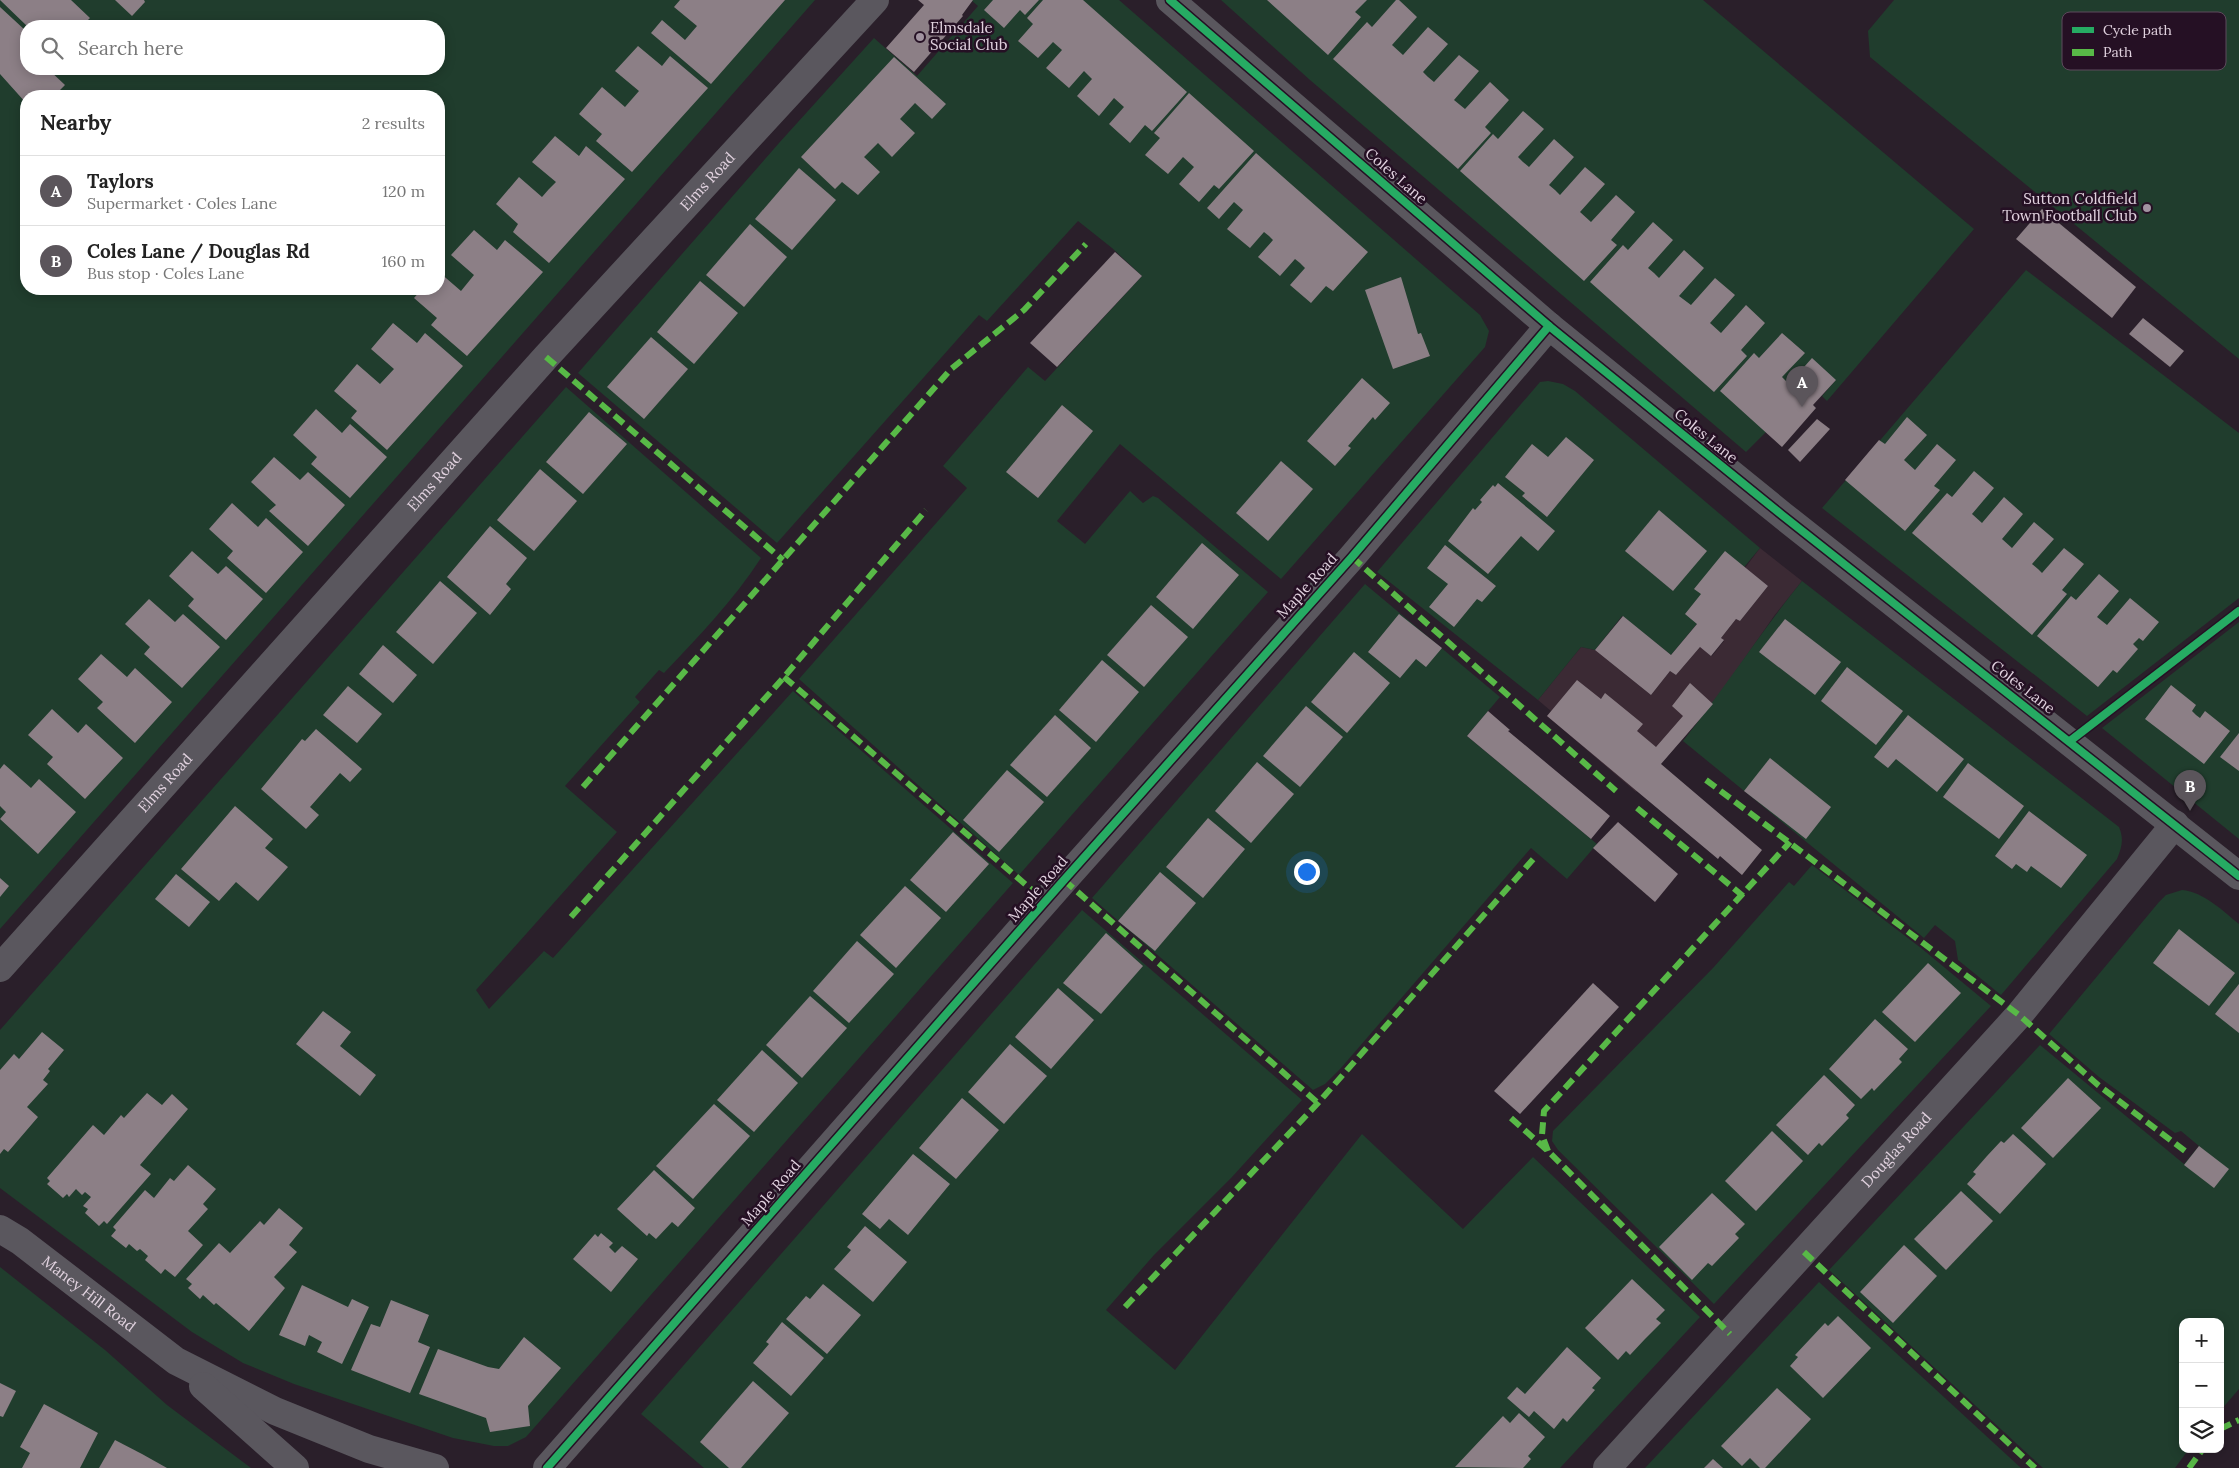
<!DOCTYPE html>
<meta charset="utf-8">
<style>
body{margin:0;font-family:Lora,serif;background:#f2f2f2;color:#222}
.controls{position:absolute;right:15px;bottom:15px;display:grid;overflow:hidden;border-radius:10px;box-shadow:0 2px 12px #0003}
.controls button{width:45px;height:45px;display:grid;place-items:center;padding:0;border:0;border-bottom:1px solid #e0e0e0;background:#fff;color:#222;font:25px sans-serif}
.you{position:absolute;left:1306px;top:871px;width:18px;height:18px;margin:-12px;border:4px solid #fff;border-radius:50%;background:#1a73e8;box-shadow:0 0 0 8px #1a73e833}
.badge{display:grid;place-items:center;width:32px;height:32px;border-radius:50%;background:#5b555b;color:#fff;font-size:16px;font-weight:700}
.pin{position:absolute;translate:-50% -41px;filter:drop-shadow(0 1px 2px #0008)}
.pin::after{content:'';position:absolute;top:26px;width:18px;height:15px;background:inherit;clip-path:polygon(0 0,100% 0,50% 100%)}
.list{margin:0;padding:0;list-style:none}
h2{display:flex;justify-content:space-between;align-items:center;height:65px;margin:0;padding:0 20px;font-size:21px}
h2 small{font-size:16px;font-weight:400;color:#767676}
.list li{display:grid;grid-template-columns:32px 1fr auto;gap:15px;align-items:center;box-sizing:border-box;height:70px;padding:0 20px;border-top:1px solid #e0e0e0}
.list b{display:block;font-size:19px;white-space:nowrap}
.list p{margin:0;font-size:16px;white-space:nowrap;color:#767676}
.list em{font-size:16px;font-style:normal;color:#767676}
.icon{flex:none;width:28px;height:28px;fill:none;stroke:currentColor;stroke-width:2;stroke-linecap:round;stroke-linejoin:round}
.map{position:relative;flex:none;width:2239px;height:1468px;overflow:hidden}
.search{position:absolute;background:#fff;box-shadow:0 2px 12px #0003;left:20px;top:20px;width:425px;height:55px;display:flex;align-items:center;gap:12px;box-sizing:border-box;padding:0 18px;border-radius:20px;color:#767676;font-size:19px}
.panel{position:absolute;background:#fff;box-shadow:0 2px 12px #0003;left:20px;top:90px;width:425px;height:205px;border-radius:20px}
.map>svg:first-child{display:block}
.industrial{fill:#3b2a34}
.green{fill:#203d2d;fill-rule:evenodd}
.building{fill:#8c7f86}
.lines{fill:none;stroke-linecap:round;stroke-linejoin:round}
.minor{stroke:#5a575e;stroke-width:28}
.quiet{stroke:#58b947;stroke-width:6;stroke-dasharray:12 6;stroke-linecap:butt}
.cycleway-casing{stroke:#251024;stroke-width:11}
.cycleway{stroke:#26ab63;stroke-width:8}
.poi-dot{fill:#a193a0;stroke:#251024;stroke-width:2}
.labels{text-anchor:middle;stroke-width:5;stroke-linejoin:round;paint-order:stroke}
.poi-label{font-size:15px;fill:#e1d2df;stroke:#251024;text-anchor:start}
.street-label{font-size:15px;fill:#e1d2df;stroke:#251024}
.key{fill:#251024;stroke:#5d4a5c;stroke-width:1}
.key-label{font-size:14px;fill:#e1d2df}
</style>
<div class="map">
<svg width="2239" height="1468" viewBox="0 0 2239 1468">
<rect width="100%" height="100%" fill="#2a1f2a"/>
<!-- industrial -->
<polygon class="industrial" points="1760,548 1802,581 1774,616 1713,704 1636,792 1547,716 1551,711 1538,700 1581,647 1595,650 1651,695 1670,671 1676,675 1700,647 1712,656 1724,641 1721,638 1736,619 1740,621 1768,586 1745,568"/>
<!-- green -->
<g class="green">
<path d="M0 0H815L0 929ZM26 26H439V69H26ZM26 96H439V289H26Z"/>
<polygon points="971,0 1119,0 1480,315 1489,331 1485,347 1281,579 1120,444 1057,521 1085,544 1130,491 1143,503 1153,496 1158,498 1268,592 1019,875 799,679 967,488 943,466 1028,367 1045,381 1142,276 1112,248 1078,221 987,321 979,315 777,543 578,373 779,143 874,38 917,76 978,6"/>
<polygon points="1221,0 1703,0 1974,229 1827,401 1822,396 1836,380 1766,432 1746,452 1310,80"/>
<polygon points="1894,0 2239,0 2239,359 1870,57 1868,31"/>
<polygon points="2026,270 2239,433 2239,598 2087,716 1822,508"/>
<polygon points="1548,381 1563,384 1575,391 1760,548 1671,655 1622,616 1595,650 1581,647 1538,700 1377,572 1540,382"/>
<path d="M566 387 761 558C733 601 699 636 664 673L659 670 635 697 640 702 565 786 617 832 476 990 489 1009 544 951 553 958 793 691 1013 883 526 1437 508 1446H494L453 1438 294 1384 243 1363 192 1332 0 1188V1030Z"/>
<path d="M1802 581 2119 827C2124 839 2122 847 2117 859L2001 995 1958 960 1955 941 1935 925 1924 938 1683 741C1724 689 1760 633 1802 581Z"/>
<polygon points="1365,584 1500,697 1467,736 1597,844 1567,879 1531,848 1341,1068 1325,1084 1313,1090 1092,898"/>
<polygon points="2239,622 2239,839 2102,728"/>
<polygon points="1812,865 1921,948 1991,1006 1714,1304 1558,1150 1552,1141 1553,1131 1713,968 1789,882 1794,886"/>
<path d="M2182 890C2204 892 2223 911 2239 924V1389L2220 1411V1322H2183V1449H2189L2175 1468H2043L1829 1270 2040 1045 2184 1164 2199 1146 2181 1131 2175 1133 2099 1077 2049 1034 2159 902 2166 895Z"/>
<polygon points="1082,910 1302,1100 1232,1177 1154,1255 1106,1310 1175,1370 1362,1134 1463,1229 1533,1157 1700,1317 1560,1468 704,1468 641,1414"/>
<polygon points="0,1267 105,1350 167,1405 251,1468 0,1468"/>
<polygon points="1819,1282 2021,1468 1645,1468"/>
</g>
<!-- building -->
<g class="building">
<polygon points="0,0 71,0 90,18 82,26 45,26 42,23 39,26 27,26"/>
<polygon points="115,0 144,0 145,2 132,16"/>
<polygon points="680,0 785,0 711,84 651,33 662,20 685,40 697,26 674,7"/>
<polygon points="918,0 973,0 962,15 963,16 914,72 886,48 924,5"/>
<polygon points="993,0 1039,0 1025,15 1020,10 1004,28 984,10"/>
<polygon points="1043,0 1083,0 1187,92 1152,131 1145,125 1130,143 1109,124 1124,107 1114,98 1099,116 1077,96 1092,79 1084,71 1069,88 1046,68 1062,50 1053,42 1038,58 1018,41 1033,24 1027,18"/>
<polygon points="1267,0 1367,0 1355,12 1361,17 1328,55"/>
<polygon points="1396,0 1399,0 1417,17 1392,45 1403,55 1428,27 1448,44 1423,72 1428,77 1434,82 1459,55 1479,71 1454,100 1465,109 1490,82 1509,100 1485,127 1491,133 1458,169 1333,59 1367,22 1372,27"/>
<polygon points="0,7 26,31 26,40 22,45 26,49 26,69 48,69 65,85 54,96 26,96 26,103 0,74"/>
<polygon points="638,46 662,66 670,56 708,88 632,172 596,141 602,134 579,114 602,87 625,107 639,91 615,71"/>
<polygon points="894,57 946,104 932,119 915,103 900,119 915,133 892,157 878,143 864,157 880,172 858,195 842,182 835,189 801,157"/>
<polygon points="1189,93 1254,151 1219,189 1214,185 1199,202 1179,184 1194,167 1183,157 1168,174 1145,155 1160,138 1154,133"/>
<polygon points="1523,111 1544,129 1518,157 1523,162 1529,167 1554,139 1574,157 1549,185 1555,190 1560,195 1585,167 1605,184 1580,212 1591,222 1616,195 1635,212 1611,240 1617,245 1584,281 1460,171 1493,134 1498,139"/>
<polygon points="555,136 579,156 586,146 625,179 549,263 513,232 518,224 496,204 519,177 542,197 549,189 556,182 532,162"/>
<polygon points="1256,153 1368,252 1333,291 1326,286 1311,303 1290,285 1305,268 1300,263 1295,259 1280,276 1258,257 1273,240 1269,236 1264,232 1250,248 1227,229 1243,210 1234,202 1219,219 1207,208"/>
<polygon points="799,168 836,200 792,250 755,219"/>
<polygon points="2042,209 2136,287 2112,318 2016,239"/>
<polygon points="1653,222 1673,240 1648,268 1654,273 1659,278 1684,250 1704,268 1679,296 1691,305 1715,278 1735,295 1710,323 1721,333 1746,305 1765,323 1741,350 1747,356 1714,392 1590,282 1623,245 1628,250"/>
<polygon points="750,224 787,257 744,307 706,275"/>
<polygon points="474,230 497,250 505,240 543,272 467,356 431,325 437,318 414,298 422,289 439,289 439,272 461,291 474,275 451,255"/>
<polygon points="1115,252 1142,276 1057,367 1030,343"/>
<polygon points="1401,277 1418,334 1421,333 1430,356 1393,369 1365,290"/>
<polygon points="700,281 738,313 694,364 657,332"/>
<polygon points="2143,318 2184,351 2170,367 2129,334"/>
<polygon points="393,323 417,343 425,333 463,366 387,450 351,418 357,411 334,391 357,364 380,384 394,369 371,349"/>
<polygon points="1782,333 1805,353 1782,377 1789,384 1812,358 1836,380 1813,405 1816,408 1782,447 1720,391 1754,353 1759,358"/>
<polygon points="651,337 688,369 644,419 607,387"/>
<polygon points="1362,378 1390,403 1375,420 1373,417 1348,446 1351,448 1335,466 1307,441"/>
<polygon points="1062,405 1093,431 1038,498 1006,472"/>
<polygon points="316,409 342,433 350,424 387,457 350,498 311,464 317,457 293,435"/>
<polygon points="589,412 627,444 583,494 546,462"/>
<polygon points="1907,417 1927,435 1904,460 1915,470 1937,444 1956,460 1934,486 1940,490 1905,531 1845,480 1879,440 1885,444"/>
<polygon points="1817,419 1830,429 1800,462 1788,450"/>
<polygon points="1566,437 1594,460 1547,517 1522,496 1525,493 1505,477 1532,444 1548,457"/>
<polygon points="274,457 300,480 308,472 345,505 308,546 269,511 276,505 251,482"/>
<polygon points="1281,461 1313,489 1268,541 1236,513"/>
<polygon points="540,469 577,501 534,551 497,520"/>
<polygon points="1974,471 1994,488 1972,514 1982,523 2004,497 2023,514 2002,539 2012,548 2034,522 2054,539 2032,564 2038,569 2042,573 2064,548 2084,564 2062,590 2067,594 2032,635 1912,533 1947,493 1952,497"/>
<polygon points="1498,483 1555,531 1538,551 1521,536 1488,574 1448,541 1473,508 1475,510 1482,502 1480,500 1493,485 1495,487"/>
<polygon points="232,503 258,527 266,518 303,552 266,593 227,558 233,551 209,529"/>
<polygon points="1659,510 1707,551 1673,591 1625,551"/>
<polygon points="490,526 527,558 506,584 511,589 490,615 447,577"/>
<polygon points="1202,543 1239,575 1193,629 1156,597"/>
<polygon points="1445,545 1496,586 1482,602 1477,599 1454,627 1429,607 1448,584 1427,568"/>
<polygon points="192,551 218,574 226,566 263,599 226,640 188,606 194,599 169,576"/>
<polygon points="1725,551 1768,586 1740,621 1736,619 1721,638 1724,640 1711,656 1700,647 1676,675 1670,671 1651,695 1595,650 1623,616 1671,655 1697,624 1685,614 1701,594 1694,589"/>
<polygon points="2099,574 2119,591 2097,617 2107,625 2130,598 2159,622 2143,641 2139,638 2133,644 2138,649 2117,673 2113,670 2098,687 2037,636 2071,596 2076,600"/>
<polygon points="440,581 477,613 433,664 396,632"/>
<polygon points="149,599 175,622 183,614 220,647 182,688 144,654 150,647 125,624"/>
<polygon points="1151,605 1188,637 1144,687 1107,655"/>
<polygon points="1399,614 1442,648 1426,667 1416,659 1400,678 1368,652"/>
<polygon points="1785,619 1841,662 1815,695 1759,652"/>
<polygon points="383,645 417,675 393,703 359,674"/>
<polygon points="1354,652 1390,683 1347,733 1311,702"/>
<polygon points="101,654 127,677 135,668 172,702 135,743 97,708 103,702 78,679"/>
<polygon points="1102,660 1139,692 1096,742 1059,710"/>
<polygon points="1847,667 1903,711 1876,745 1821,701"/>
<polygon points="1577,680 1601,699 1605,693 1643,724 1637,731 1656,747 1683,716 1672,706 1690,683 1713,704 1661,764 1762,850 1742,875 1720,856 1718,859 1547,716"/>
<polygon points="2171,685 2196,705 2192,711 2196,715 2200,718 2205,711 2230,731 2204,764 2145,719"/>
<polygon points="348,686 382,714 357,743 323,715"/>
<polygon points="1306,706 1343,737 1300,787 1263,756"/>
<polygon points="52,709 78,733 86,724 123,758 85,799 47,764 53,757 28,735"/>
<polygon points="1488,711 1510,730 1508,731 1610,816 1591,839 1467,736"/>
<polygon points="1055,715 1091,748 1047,797 1010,765"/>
<polygon points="1908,715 1964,759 1937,792 1896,759 1888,768 1874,757"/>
<polygon points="316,729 362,769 350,782 340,773 310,807 319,815 306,829 261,789 302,739 305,741"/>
<polygon points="2239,733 2239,771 2220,757"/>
<polygon points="1770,758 1831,807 1806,839 1744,791"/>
<polygon points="1257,762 1294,794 1251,843 1215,811"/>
<polygon points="1968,763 2024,806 1999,839 1943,797"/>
<polygon points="4,764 31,788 39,779 76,812 38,854 0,819 6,812 0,806 0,769"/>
<polygon points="1007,770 1044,802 999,852 963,820"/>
<polygon points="235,806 273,839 265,848 288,867 258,901 236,882 219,901 181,869"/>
<polygon points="2029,811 2087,855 2061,888 2031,866 2027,872 2016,864 2012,869 1995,856"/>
<polygon points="1208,818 1245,849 1203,898 1166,867"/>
<polygon points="1618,822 1678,874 1655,902 1593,848"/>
<polygon points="953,832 989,864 946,912 910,880"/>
<polygon points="1160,872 1196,903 1155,951 1118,921"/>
<polygon points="176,874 210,902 189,927 155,899"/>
<polygon points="0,878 9,886 0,897"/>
<polygon points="905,886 941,918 896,968 860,935"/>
<polygon points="2179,929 2235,973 2209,1006 2153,963"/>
<polygon points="1106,933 1143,966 1101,1014 1063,983"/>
<polygon points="857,941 894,974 849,1023 813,991"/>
<polygon points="1928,963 1961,993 1915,1042 1882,1012"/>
<polygon points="1593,983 1619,1007 1520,1114 1494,1091"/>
<polygon points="2239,984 2239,1033 2215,1014"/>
<polygon points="1058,988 1094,1020 1051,1069 1015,1037"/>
<polygon points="810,996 847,1028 802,1078 766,1045"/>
<polygon points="323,1011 351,1032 340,1046 376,1075 360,1096 296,1044"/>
<polygon points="1875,1019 1908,1049 1899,1059 1902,1062 1874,1091 1872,1088 1861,1099 1829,1069"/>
<polygon points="42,1032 64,1050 48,1069 50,1071 43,1080 48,1084 27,1107 38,1117 8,1152 4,1149 0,1154 0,1070 14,1054 19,1059"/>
<polygon points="1010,1044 1047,1076 1004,1124 968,1092"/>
<polygon points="762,1050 798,1083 754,1132 717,1100"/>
<polygon points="1824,1075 1855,1105 1846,1115 1849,1118 1822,1146 1819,1143 1808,1155 1776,1125"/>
<polygon points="2068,1078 2101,1108 2053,1158 2021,1128"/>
<polygon points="147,1093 162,1105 172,1094 188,1109 140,1165 151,1174 107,1224 104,1221 99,1226 85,1213 88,1209 83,1206 91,1197 85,1192 82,1195 76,1189 69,1197 67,1194 63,1198 47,1184 50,1181 47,1178 93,1125 104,1135 121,1115 124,1118"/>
<polygon points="962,1098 999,1130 956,1179 919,1148"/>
<polygon points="714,1104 750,1136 693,1199 656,1166"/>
<polygon points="1772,1131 1803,1161 1756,1211 1725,1181"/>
<polygon points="2013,1134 2046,1164 2000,1214 1967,1184 1976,1174 1973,1172 1987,1156 2001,1141 2004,1143"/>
<polygon points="2199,1146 2229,1169 2214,1188 2184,1165"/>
<polygon points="913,1154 950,1184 908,1235 889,1219 880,1229 862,1214"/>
<polygon points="188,1165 216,1189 203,1204 208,1209 188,1231 203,1245 175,1277 165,1269 161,1274 145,1260 148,1256 140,1249 137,1251 129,1244 126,1248 111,1236 116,1230 113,1227 145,1190 154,1198 170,1178 174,1181"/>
<polygon points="654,1170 695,1208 678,1227 672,1222 656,1239 649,1233 647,1236 617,1209"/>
<polygon points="1961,1191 1993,1221 1946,1270 1914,1239"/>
<polygon points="1712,1193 1745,1224 1735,1234 1739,1238 1712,1266 1708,1263 1692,1280 1659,1247"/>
<polygon points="279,1208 303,1228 289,1245 297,1252 274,1277 285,1288 249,1331 216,1303 214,1305 203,1295 200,1299 188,1288 192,1284 186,1279 219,1243 230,1253 260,1221 264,1225"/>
<polygon points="865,1226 907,1262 873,1302 834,1269 851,1250 847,1247"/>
<polygon points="601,1233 613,1243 609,1247 615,1253 622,1246 638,1259 611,1292 573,1259 595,1234 598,1237"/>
<polygon points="1904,1245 1937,1276 1893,1323 1860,1292"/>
<polygon points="1632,1279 1665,1310 1656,1319 1661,1323 1645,1339 1630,1355 1626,1351 1618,1360 1585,1328"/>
<polygon points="823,1284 861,1315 827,1354 786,1319 806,1296 810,1299"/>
<polygon points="302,1285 348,1307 352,1299 369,1307 342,1364 317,1352 322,1342 309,1335 305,1346 279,1335"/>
<polygon points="391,1300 429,1315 418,1342 430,1347 410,1393 351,1370 371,1324 380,1327"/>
<polygon points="1838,1316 1871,1348 1823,1398 1790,1366 1798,1357 1795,1355 1825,1323 1828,1326"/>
<polygon points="782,1322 824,1358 791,1396 753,1363 769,1344 766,1342"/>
<polygon points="524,1337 561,1368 528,1406 530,1426 490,1432 486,1418 419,1394 438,1349 488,1367 499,1369"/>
<polygon points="1567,1347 1601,1378 1592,1388 1595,1390 1567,1422 1563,1418 1554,1429 1534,1411 1529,1417 1507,1398 1517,1387 1525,1394"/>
<polygon points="753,1381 789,1413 741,1468 729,1468 700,1442"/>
<polygon points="0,1383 16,1391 3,1417 0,1416"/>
<polygon points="1777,1388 1811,1419 1765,1468 1760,1468 1750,1458 1742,1466 1721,1446"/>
<polygon points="44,1404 98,1433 80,1468 22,1468 30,1453 20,1447"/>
<polygon points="1519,1413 1545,1437 1528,1456 1531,1459 1523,1468 1455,1467 1503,1416 1510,1423"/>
<polygon points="115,1440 142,1454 167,1468 99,1468"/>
<polygon points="1713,1459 1723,1468 1704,1468"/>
</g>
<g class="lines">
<!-- minor -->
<g class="minor">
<polyline points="1170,0 1549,326 1782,515 2239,876"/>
<path id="s1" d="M0 968 546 357 875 0"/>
<path id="s2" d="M0 1229 20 1241 176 1361 275 1411 369 1449 435 1468"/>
<polyline points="203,1386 295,1468"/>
<polyline points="547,1468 1064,880 1352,557 1549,326"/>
<path id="s3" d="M1607 1468 2019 1015 2175 824"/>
</g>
<!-- quiet -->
<g class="quiet">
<polyline points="546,357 783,560"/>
<polyline points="1352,557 1616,791"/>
<polyline points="784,677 1046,902"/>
<polyline points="1706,780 2019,1015 2098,1085 2185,1151"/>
<polyline points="583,787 951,369 1024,310 1086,244"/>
<polyline points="1637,808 1743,896"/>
<polyline points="1064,880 1318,1103"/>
<polyline points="571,917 784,677 926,510"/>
<polyline points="1511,1118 1548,1151 1730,1334"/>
<polyline points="1548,1151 1542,1135 1544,1111 1790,842"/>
<polyline points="1804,1252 2035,1468"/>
<polyline points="1125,1307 1318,1103 1535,857"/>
<polyline points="2220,1429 2239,1420"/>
<polyline points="2189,1468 2203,1449"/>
</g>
<!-- cycleway casing -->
<g class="cycleway-casing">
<g id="cycleway">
<polyline points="1170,0 1549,326 1782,515 2239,876"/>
<polyline points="2070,741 2239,611"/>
<polyline points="547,1468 1064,880 1352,557 1549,326"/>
</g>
</g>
<!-- cycleway -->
<use href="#cycleway" class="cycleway"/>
</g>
<!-- markers -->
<g class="poi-dot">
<circle cx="920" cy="37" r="5"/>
<circle cx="2147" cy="208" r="5"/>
</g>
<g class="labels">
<!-- poi labels -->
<g class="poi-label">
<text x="930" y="33">Elmsdale<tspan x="930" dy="17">Social Club</tspan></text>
<text x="2137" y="204" text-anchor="end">Sutton Coldfield<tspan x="2137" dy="17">Town Football Club</tspan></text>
</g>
<!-- street labels -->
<g class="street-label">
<text transform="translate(1396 176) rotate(41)" y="5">Coles Lane</text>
<text dy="5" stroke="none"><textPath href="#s1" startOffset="1058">Elms Road</textPath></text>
<text transform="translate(1706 436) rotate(39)" y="5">Coles Lane</text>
<text dy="5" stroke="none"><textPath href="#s1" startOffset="652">Elms Road</textPath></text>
<text transform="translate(1307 586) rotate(-48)" y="5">Maple Road</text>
<text transform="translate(2023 687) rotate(38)" y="5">Coles Lane</text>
<text dy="5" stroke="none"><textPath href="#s1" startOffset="248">Elms Road</textPath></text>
<text transform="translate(1038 889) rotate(-49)" y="5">Maple Road</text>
<text dy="5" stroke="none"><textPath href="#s3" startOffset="430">Douglas Road</textPath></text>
<text transform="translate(771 1193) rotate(-49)" y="5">Maple Road</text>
<text dy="5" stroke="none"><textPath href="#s2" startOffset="110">Maney Hill Road</textPath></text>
</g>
</g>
<!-- legend -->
<rect x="2062" y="12" width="164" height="58" rx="8" class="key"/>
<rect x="2072" y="27" width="22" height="6" fill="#26ab63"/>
<rect x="2072" y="49" width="22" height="7" fill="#58b947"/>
<g class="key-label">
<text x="2103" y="35">Cycle path</text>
<text x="2103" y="57">Path</text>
</g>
</svg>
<div class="controls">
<button>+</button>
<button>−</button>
<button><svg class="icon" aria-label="layers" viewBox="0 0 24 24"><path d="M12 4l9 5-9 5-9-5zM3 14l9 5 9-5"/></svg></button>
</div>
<div class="you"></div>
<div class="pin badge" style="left:1802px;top:407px">A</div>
<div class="pin badge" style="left:2190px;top:811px">B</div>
<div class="search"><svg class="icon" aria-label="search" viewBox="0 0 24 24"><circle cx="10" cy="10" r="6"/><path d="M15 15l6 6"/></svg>Search here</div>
<section class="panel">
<h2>Nearby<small>2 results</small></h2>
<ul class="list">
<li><span class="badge">A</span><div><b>Taylors</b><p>Supermarket · Coles Lane</p></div><em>120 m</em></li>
<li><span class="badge">B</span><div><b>Coles Lane / Douglas Rd</b><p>Bus stop · Coles Lane</p></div><em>160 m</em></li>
</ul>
</section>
</div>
